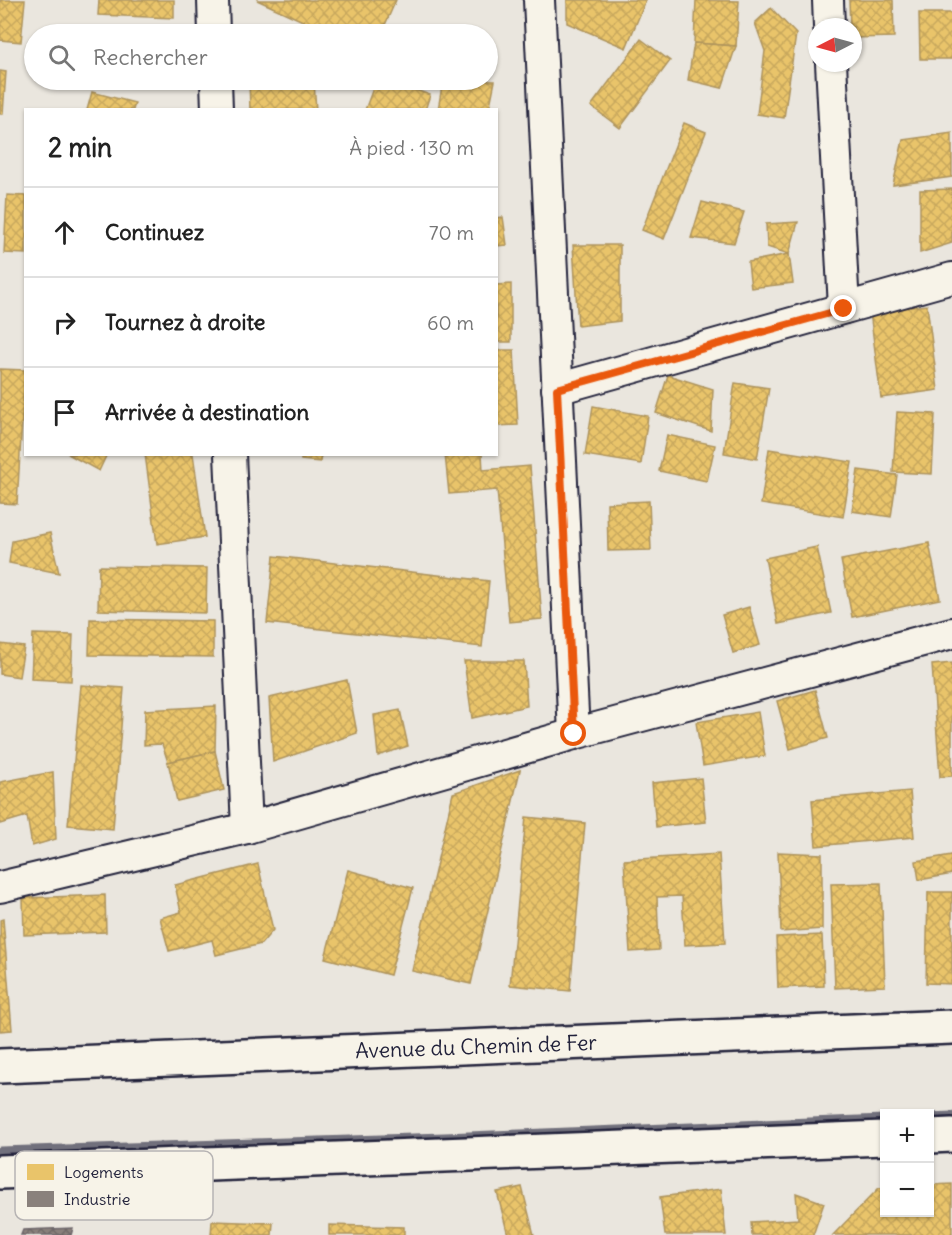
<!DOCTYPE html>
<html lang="fr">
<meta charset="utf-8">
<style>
body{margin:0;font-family:Delius,sans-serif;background:#f6f6f6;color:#222}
.controls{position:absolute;right:18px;bottom:18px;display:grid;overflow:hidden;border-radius:0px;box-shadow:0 2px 4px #0004}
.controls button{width:54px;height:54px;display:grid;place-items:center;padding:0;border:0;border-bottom:2px solid #e0e0e0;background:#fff;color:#222;font:30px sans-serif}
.compass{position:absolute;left:808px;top:18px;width:54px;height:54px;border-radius:50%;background:#fff;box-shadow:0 2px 4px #0004;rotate:264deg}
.stop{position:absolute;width:18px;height:18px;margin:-14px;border:4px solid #ea580c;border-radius:50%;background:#fff}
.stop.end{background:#ea580c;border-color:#fff;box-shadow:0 2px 6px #0008}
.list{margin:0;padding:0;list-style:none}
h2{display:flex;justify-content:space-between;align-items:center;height:78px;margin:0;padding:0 24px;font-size:26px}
h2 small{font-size:20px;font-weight:400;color:#767676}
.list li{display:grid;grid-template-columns:39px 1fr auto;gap:18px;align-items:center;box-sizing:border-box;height:90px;padding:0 24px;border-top:2px solid #e0e0e0}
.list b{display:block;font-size:22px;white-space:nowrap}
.list em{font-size:20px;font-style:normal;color:#767676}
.icon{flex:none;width:33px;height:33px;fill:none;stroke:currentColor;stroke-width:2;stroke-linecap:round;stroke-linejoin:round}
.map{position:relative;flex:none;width:952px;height:1235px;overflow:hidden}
.search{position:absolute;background:#fff;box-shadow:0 2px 4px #0004;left:24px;top:24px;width:474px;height:66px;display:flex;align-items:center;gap:15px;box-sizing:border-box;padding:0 21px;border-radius:33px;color:#767676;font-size:22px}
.panel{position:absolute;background:#fff;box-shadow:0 2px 4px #0004;left:24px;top:108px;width:474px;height:348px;border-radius:0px}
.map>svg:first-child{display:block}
.homes{fill:url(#homes-cross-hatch);stroke:#ad935c;stroke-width:1.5}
.industry{fill:url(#industry-cross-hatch);stroke:#6b6468;stroke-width:1.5}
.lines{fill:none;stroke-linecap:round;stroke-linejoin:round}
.stream{stroke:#716f7b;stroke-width:9}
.street-casing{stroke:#22223b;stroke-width:34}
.secondary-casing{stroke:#22223b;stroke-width:38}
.street{stroke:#f7f3e8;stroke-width:30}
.secondary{stroke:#f7f3e8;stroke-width:33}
.route{stroke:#ea580c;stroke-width:8}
.labels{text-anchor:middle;stroke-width:6;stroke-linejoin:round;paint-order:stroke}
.street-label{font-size:21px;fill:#22223b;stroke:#f7f3e8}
.key{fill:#f7f3e8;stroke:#b7b4b4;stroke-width:1.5}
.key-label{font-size:16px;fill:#22223b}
</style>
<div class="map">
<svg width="952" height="1235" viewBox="0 0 952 1235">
<defs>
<pattern id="homes-cross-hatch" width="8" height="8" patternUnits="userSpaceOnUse" patternTransform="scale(1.5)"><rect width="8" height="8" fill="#e9c46a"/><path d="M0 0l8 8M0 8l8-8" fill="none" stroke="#c8a85d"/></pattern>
<pattern id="industry-cross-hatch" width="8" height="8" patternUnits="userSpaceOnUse" patternTransform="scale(1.5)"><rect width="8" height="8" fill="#8a817c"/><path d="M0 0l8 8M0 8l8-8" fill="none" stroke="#706967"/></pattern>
</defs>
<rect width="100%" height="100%" fill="#eae6de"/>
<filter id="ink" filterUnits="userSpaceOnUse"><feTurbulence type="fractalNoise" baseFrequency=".0167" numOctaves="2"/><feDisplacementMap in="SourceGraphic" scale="12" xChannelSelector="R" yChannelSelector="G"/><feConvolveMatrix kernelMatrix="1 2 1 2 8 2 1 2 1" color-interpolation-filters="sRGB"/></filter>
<g filter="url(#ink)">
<!-- homes -->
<g class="homes">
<polygon points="0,0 25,0 21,42 0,40"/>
<polygon points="99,0 174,0 174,18 98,15"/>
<polygon points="257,0 396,0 381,34 331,34"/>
<polygon points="567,0 646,0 626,48 567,23"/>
<polygon points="696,0 739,1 736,46 694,43"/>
<polygon points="849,0 893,0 894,37 853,38 853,27 850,27"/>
<polygon points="771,8 796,34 784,118 757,114 765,51 755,23"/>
<polygon points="919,13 952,13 952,59 920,59"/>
<polygon points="641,39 670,61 620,128 591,106"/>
<polygon points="694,43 736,46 722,88 688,80"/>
<polygon points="0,71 6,72 3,114 0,114"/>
<polygon points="249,80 302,80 314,82 316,110 250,110"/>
<polygon points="376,80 387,80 430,95 425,110 365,110"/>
<polygon points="443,80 495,81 489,110 438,110"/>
<polygon points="92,92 135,103 133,110 87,110"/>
<polygon points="684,123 706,132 664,239 642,230"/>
<polygon points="952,133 952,177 893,185 903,140"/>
<polygon points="952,189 952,243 920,253 920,190"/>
<polygon points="7,195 26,196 26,254 4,253"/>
<polygon points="702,202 744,212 734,243 691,238"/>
<polygon points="503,217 507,245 496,246 496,218"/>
<polygon points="798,222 789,254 767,247 766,224"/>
<polygon points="573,245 620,245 620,321 578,326"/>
<polygon points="789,254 793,283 751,288 748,262"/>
<polygon points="511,284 511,342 496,342 496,285"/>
<polygon points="927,305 938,390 881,398 870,312"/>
<polygon points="496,350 514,350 518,425 496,426"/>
<polygon points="0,369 25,370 17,504 0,503"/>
<polygon points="668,375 713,389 711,431 656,413"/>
<polygon points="735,383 769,388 757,459 724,453"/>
<polygon points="593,406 648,416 641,464 585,455"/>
<polygon points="897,412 935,414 932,474 893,472"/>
<polygon points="667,435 715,445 707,481 659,471"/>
<polygon points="769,449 852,462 843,517 761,504"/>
<polygon points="68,454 107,454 99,471"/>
<polygon points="145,454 193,454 205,537 157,544"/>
<polygon points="301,454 321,454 320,462 301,460"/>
<polygon points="445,454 482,454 483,470 530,466 542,619 509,622 497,490 449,494"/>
<polygon points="858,470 897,475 891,517 852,511"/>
<polygon points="649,501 651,550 608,551 607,503"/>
<polygon points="50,533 59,573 9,563 12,541"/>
<polygon points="929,543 940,599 852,617 841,560"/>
<polygon points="817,547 831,613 778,624 765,558"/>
<polygon points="274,556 489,581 482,647 267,623"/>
<polygon points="99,566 207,568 206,613 98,610"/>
<polygon points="749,607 760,645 733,653 722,615"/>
<polygon points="90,619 213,621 213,657 89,655"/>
<polygon points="33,634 73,635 71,681 31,679"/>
<polygon points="0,644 24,647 19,677 0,674"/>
<polygon points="464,661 524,661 527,706 472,718"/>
<polygon points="952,663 952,776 940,777 932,665"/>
<polygon points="347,680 357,733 273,762 269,698"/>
<polygon points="81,685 124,688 113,829 68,825"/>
<polygon points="815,690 828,738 790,749 777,701"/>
<polygon points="216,706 215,751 168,762 162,744 144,745 145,710"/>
<polygon points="400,710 408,746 378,756 374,715"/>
<polygon points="758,712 765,756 703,766 696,722"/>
<polygon points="215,751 224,790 177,801 168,762"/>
<polygon points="520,770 471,984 412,971 453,793"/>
<polygon points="53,772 56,839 32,846 27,816 0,824 0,782"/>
<polygon points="701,778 706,822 656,827 652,783"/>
<polygon points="910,791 914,837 816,846 812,800"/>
<polygon points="526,817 585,823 570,991 510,985"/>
<polygon points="778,852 822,854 822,929 781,932"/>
<polygon points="719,854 725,943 685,945 682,896 657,897 659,950 630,952 624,860"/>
<polygon points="952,855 952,874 919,880 916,861"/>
<polygon points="258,864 273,930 261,944 216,955 212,940 169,951 160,918 181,912 175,885"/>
<polygon points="348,870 413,888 390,975 325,958"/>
<polygon points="881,883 885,986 835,988 831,884"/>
<polygon points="928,892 952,892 952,984 926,983"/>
<polygon points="105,895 106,932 24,935 23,898"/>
<polygon points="3,919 12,1030 0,1031 0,920"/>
<polygon points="822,935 824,986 778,988 776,937"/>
<polygon points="952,1184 952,1235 833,1235 879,1188 884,1188 884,1212 930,1212 930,1185"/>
<polygon points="522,1187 534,1235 508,1235 497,1192"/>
<polygon points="721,1189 726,1235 665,1235 660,1197"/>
<polygon points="796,1193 824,1203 813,1235 752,1235 751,1222 798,1219"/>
<polygon points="212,1221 273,1223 272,1235 211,1235"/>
<polygon points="329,1225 404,1227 404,1235 329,1235"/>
</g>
<!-- industry -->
<polygon class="industry" points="73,1228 71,1235 21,1235 23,1230"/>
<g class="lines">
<!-- stream -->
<g class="stream">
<polyline points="930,1117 952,1116"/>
<polyline points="0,1151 445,1137 884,1119"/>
</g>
<!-- street casing -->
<g class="street-casing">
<g id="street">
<polyline points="213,0 214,34"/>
<polyline points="539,0 574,734"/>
<polyline points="828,0 829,27"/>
<polyline points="831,63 844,308"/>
<polyline points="216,80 217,110"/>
<polyline points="557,389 952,278"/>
<polyline points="230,454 247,828"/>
<polyline points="0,887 247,828 574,734 952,633"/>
</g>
</g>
<!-- secondary casing -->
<g class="secondary-casing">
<g id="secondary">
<polyline points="0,1066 952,1027"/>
<polyline points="930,1136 952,1135"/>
<polyline points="0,1172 884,1138"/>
</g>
</g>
<!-- street -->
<use href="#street" class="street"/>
<!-- secondary -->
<use href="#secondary" class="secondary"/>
</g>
</g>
<g class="lines" filter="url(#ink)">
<!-- route -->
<polyline class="route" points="574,734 557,389 844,309"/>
</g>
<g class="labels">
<!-- street labels -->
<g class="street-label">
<text transform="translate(476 1047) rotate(-2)" y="7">Avenue du Chemin de Fer</text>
</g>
</g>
<!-- legend -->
<rect x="15" y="1151" width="198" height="69" rx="9" class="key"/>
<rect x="27" y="1164" width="27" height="16" fill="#e9c46a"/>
<rect x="27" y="1191" width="27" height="16" fill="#8a817c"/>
<g class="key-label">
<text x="64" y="1178">Logements</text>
<text x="64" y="1205">Industrie</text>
</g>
</svg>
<div class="controls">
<button>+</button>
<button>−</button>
</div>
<svg class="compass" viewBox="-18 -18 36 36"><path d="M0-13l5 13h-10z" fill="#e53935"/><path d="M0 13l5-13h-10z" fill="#767676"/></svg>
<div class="stop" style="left:574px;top:734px"></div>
<div class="stop end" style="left:844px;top:309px"></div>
<div class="search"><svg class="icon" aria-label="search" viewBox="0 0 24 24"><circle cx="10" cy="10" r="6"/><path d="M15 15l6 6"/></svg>Rechercher</div>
<section class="panel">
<h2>2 min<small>À pied · 130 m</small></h2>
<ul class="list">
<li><svg class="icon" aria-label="ahead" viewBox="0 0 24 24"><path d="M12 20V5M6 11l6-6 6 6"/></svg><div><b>Continuez</b></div><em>70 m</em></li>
<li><svg class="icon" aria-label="right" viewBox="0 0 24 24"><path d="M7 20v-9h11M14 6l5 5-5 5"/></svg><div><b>Tournez à droite</b></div><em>60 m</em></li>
<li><svg class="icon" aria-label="arrive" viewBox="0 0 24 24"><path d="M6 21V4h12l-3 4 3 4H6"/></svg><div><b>Arrivée à destination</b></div></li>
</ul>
</section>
</div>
